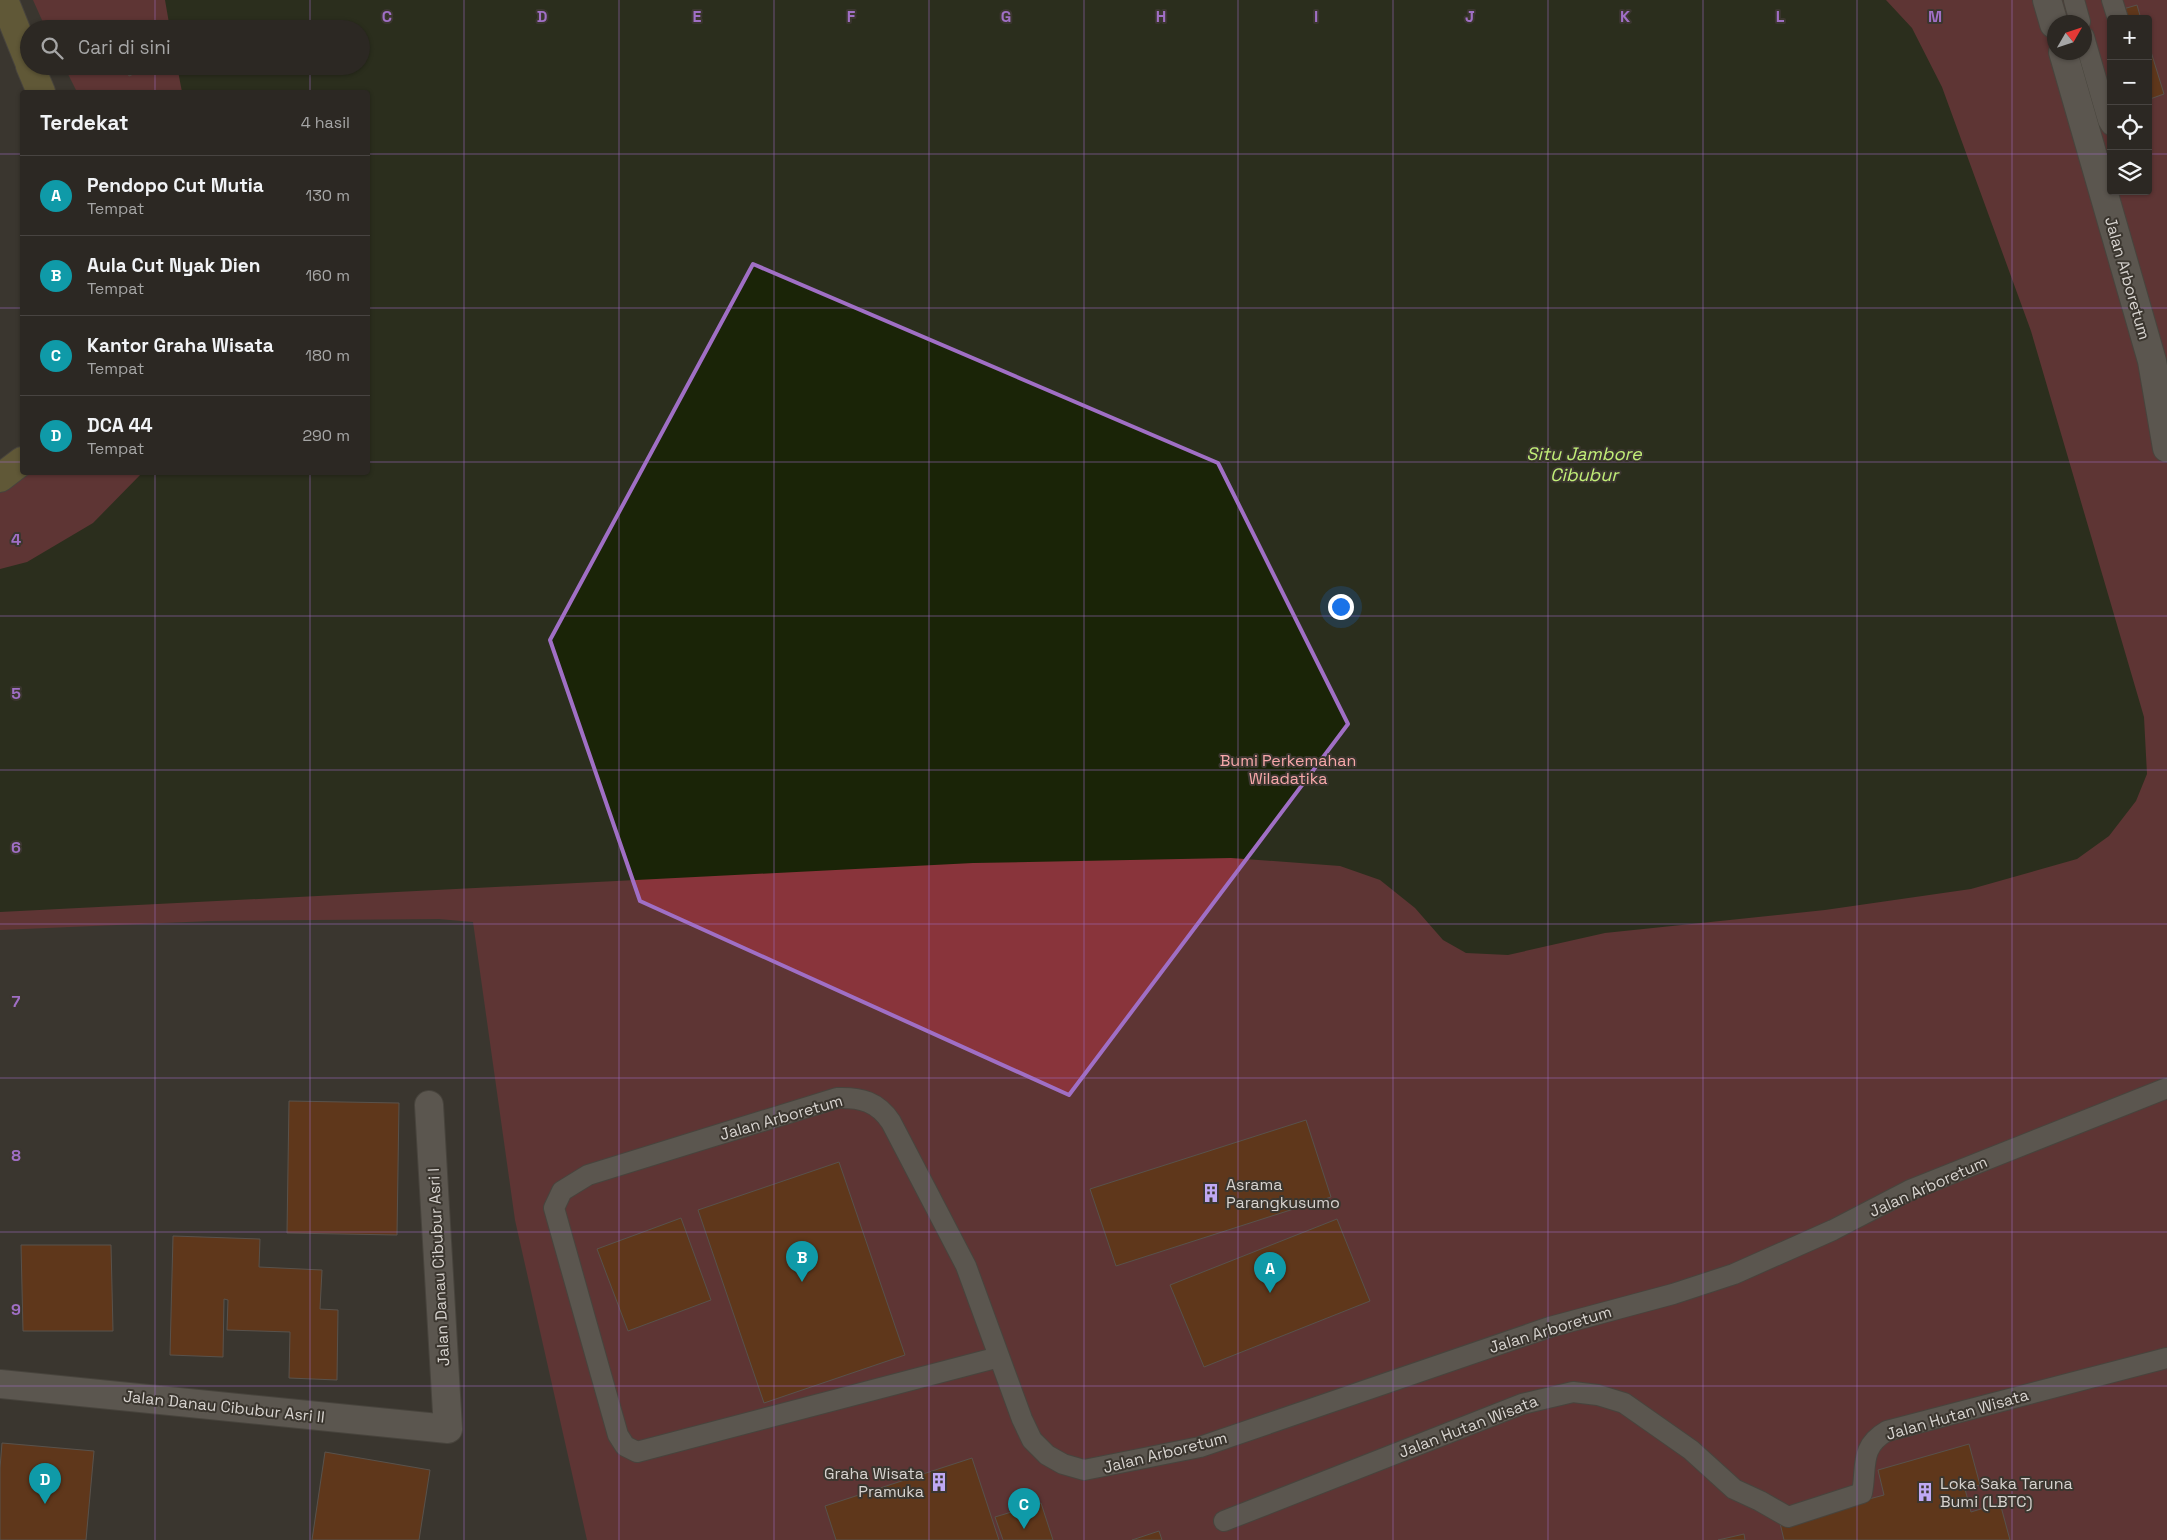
<!DOCTYPE html>
<html lang="id">
<meta charset="utf-8">
<style>
body{margin:0;font-family:"Space Grotesk",sans-serif;background:#34302b;color:#f1f3f6}
.controls{position:absolute;right:15px;top:15px;display:grid;overflow:hidden;border-radius:5px;box-shadow:0 1px 4px #0004}
.controls button{width:45px;height:45px;display:grid;place-items:center;padding:0;border:0;border-bottom:1px solid #484441;background:#2c2823;color:#f1f3f6;font:25px sans-serif}
.compass{position:absolute;left:2047px;top:15px;width:45px;height:45px;border-radius:50%;background:#2c2823;box-shadow:0 1px 4px #0004;rotate:51deg}
.you{position:absolute;left:1340px;top:606px;width:18px;height:18px;margin:-12px;border:4px solid #fff;border-radius:50%;background:#1a73e8;box-shadow:0 0 0 8px #1a73e833}
.badge{display:grid;place-items:center;width:32px;height:32px;border-radius:50%;background:#95b2f1;color:#fff;font-size:16px;font-weight:700}
.pin{position:absolute;translate:-50% -41px;filter:drop-shadow(0 1px 2px #0008)}
.pin::after{content:'';position:absolute;top:26px;width:18px;height:15px;background:inherit;clip-path:polygon(0 0,100% 0,50% 100%)}
.list{margin:0;padding:0;list-style:none}
h2{display:flex;justify-content:space-between;align-items:center;height:65px;margin:0;padding:0 20px;font-size:21px}
h2 small{font-size:16px;font-weight:400;color:#a6a6a6}
.list li{display:grid;grid-template-columns:32px 1fr auto;gap:15px;align-items:center;box-sizing:border-box;height:80px;padding:0 20px;border-top:1px solid #484441}
.list b{display:block;font-size:19px;white-space:nowrap}
.list p{margin:0;font-size:16px;white-space:nowrap;color:#a6a6a6}
.list em{font-size:16px;font-style:normal;color:#a6a6a6}
.icon{flex:none;width:28px;height:28px;fill:none;stroke:currentColor;stroke-width:2;stroke-linecap:round;stroke-linejoin:round}
.map{position:relative;flex:none;width:2167px;height:1540px;overflow:hidden}
.search{position:absolute;background:#2c2823;box-shadow:0 1px 4px #0004;left:20px;top:20px;width:350px;height:55px;display:flex;align-items:center;gap:12px;box-sizing:border-box;padding:0 18px;border-radius:28px;color:#a6a6a6;font-size:19px}
.panel{position:absolute;background:#2c2823;box-shadow:0 1px 4px #0004;left:20px;top:90px;width:350px;height:385px;border-radius:5px}
.map>svg:first-child{display:block}
.green{fill:#89343b;fill-rule:evenodd}
.water{fill:#1a2407}
.building{fill:#8c3904;stroke:#7d736e}
.lines{fill:none;stroke-linecap:round;stroke-linejoin:round}
.service-casing{stroke:#58544e;stroke-width:22}
.minor-casing{stroke:#58544e;stroke-width:30}
.trunk-casing{stroke:#58544e;stroke-width:30}
.service{stroke:#837d75;stroke-width:20}
.minor{stroke:#837d75;stroke-width:28}
.trunk{stroke:#8f8240;stroke-width:28}
.marked{fill:none;stroke:#a06fc5;stroke-width:4;stroke-linejoin:round}
.grid{fill:none;stroke:#a06fc5;stroke-width:1;stroke-opacity:0.55}
.labels{text-anchor:middle;stroke-width:4;stroke-linejoin:round;paint-order:stroke}
.street-label{font-size:16px;fill:#d7d3cf;stroke:#3b362f}
.park-label{font-size:16px;fill:#f7a8a9;stroke:#3b362f}
.poi-label{font-size:16px;fill:#d7d3cf;stroke:#3b362f;text-anchor:start}
.water-label{font-size:18px;font-style:italic;fill:#c2ef78;stroke:#3b362f}
.grid-label{font-size:16px;text-anchor:middle;font-weight:bold;fill:#a06fc5;stroke:#3b362f;stroke-width:4;stroke-linejoin:round;paint-order:stroke}
</style>
<div class="map">
<svg width="2167" height="1540" viewBox="0 0 2167 1540">
<rect width="100%" height="100%" fill="#3b362f"/>
<!-- green -->
<path class="green" d="M33 0H2167V1540H587L515 1220 473 922 439 919 210 921 0 930V490L22 472H368V92H77L64 66H361V29H46ZM2111 19H2148V191H2111ZM2054 22H2084V52H2054Z"/>
<!-- water -->
<polygon class="water" points="165,0 1886,0 1912,28 1942,87 2031,331 2144,717 2147,774 2136,801 2109,836 2077,859 1971,889 1825,910 1605,933 1508,955 1466,953 1443,940 1415,908 1380,880 1340,866 1231,858 973,863 0,912 0,569 27,562 93,523 142,473 368,472 368,92 182,92 177,66 361,66 361,29 170,29"/>
<!-- building -->
<g class="building">
<polygon points="2137,5 2141,19 2126,19 2123,9"/>
<polygon points="151,22 154,29 135,29"/>
<polygon points="2148,42 2164,94 2150,99 2148,94"/>
<polygon points="125,66 151,66 129,76"/>
<polygon points="289,1101 399,1103 397,1235 287,1233"/>
<polygon points="1306,1120 1331,1197 1116,1266 1090,1189"/>
<polygon points="839,1162 905,1355 764,1403 698,1210"/>
<polygon points="681,1218 711,1300 628,1331 597,1249"/>
<polygon points="1337,1219 1370,1301 1204,1367 1170,1285"/>
<polygon points="173,1236 260,1239 259,1267 322,1270 320,1309 338,1310 337,1380 289,1378 290,1332 227,1330 228,1300 224,1299 223,1357 170,1355"/>
<polygon points="21,1245 111,1245 113,1331 23,1331"/>
<polygon points="2,1443 94,1451 86,1540 0,1540 0,1468"/>
<polygon points="1969,1444 1980,1485 1965,1489 1971,1512 2000,1503 2010,1540 1784,1540 1780,1523 1884,1495 1878,1470"/>
<polygon points="325,1452 430,1470 419,1540 312,1540"/>
<polygon points="972,1458 999,1540 836,1540 825,1506"/>
<polygon points="1041,1503 1053,1540 1003,1540 995,1517"/>
<polygon points="1159,1531 1162,1540 1132,1540"/>
<polygon points="1744,1534 1745,1540 1718,1540"/>
</g>
<g class="lines">
<!-- service casing -->
<g class="service-casing">
<g id="service">
<polyline points="2074,0 2080,22"/>
<polyline points="2112,0 2118,19"/>
<polyline points="2084,37 2108,120 2111,125"/>
<path d="M999 1357 637 1452 625 1446 618 1435 554 1208 562 1191 588 1175 837 1098C861 1097 878 1102 891 1122L966 1266 1022 1419 1032 1440 1047 1455 1063 1464 1084 1470 1200 1447 1550 1327 1673 1294 1734 1274 1833 1230 1910 1190 2167 1088"/>
<path d="M1224 1521 1522 1404 1573 1392 1598 1395 1624 1403 1691 1450 1734 1489 1760 1501 1788 1517 1862 1493C1867 1467 1859 1447 1887 1431L2167 1358"/>
</g>
</g>
<!-- minor casing -->
<g class="minor-casing">
<g id="minor">
<polyline points="2047,0 2054,24"/>
<polyline points="2063,52 2152,361 2167,448"/>
<polyline points="0,1384 448,1429 429,1105"/>
</g>
</g>
<!-- trunk casing -->
<g class="trunk-casing">
<g id="trunk">
<polyline points="4,0 29,62"/>
<polyline points="30,66 41,92"/>
<polyline points="0,478 22,461"/>
</g>
</g>
<!-- service -->
<use href="#service" class="service"/>
<!-- minor -->
<use href="#minor" class="minor"/>
<!-- trunk -->
<use href="#trunk" class="trunk"/>
</g>
<!-- marked area -->
<path d="M0 0H2167V1540H0ZM753 264 1218 463 1348 724 1069 1095 640 901 550 640Z" fill="#3b362f" fill-opacity=".55" fill-rule="evenodd"/>
<path class="marked" d="M753 264 1218 463 1348 724 1069 1095 640 901 550 640Z"/>
<!-- grid -->
<path class="grid" d="M155 0V29M310 0V29M464 0V1540M619 0V1540M774 0V1540M929 0V1540M1084 0V1540M1238 0V1540M1393 0V1540M1548 0V1540M1703 0V1540M1857 0V1540M2012 0V1540M155 66V92M310 66V92M0 154H22M368 154H2111M2148 154H2167M0 308H22M368 308H2167M0 462H22M368 462H2167M155 472V1540M310 472V1540M0 616H2167M0 770H2167M0 924H2167M0 1078H2167M0 1232H2167M0 1386H2167"/>
<!-- icons -->
<defs>
<g id="building-bare" transform="scale(1.5)"><path d="M-4-6H4V6H1V3H-1V6H-4ZM-2.5-4.3h1.7v1.8h-1.7ZM.8-4.3h1.7v1.8H.8ZM-2.5-1h1.7V.8h-1.7ZM.8-1h1.7V.8H.8Z" fill="#bfa9f4" stroke="#3b362f" stroke-width="2.5" paint-order="stroke"/></g>
</defs>
<g fill-rule="evenodd">
<use href="#building-bare" x="1211" y="1193"/>
<use href="#building-bare" x="939" y="1482"/>
<use href="#building-bare" x="1925" y="1492"/>
</g>
<g class="labels">
<!-- street labels -->
<g class="street-label">
<text transform="translate(2128 278) rotate(74)" y="6">Jalan Arboretum</text>
<text transform="translate(781 1117) rotate(-16)" y="6">Jalan Arboretum</text>
<text transform="translate(1928 1186) rotate(-24)" y="6">Jalan Arboretum</text>
<text transform="translate(438 1267) rotate(-93)" y="6">Jalan Danau Cibubur Asri I</text>
<text transform="translate(1550 1329) rotate(-17)" y="6">Jalan Arboretum</text>
<text transform="translate(224 1406) rotate(6)" y="6">Jalan Danau Cibubur Asri II</text>
<text transform="translate(1957 1414) rotate(-16)" y="6">Jalan Hutan Wisata</text>
<text transform="translate(1468 1426) rotate(-21)" y="6">Jalan Hutan Wisata</text>
<text transform="translate(1165 1452) rotate(-14)" y="6">Jalan Arboretum</text>
</g>
<!-- park labels -->
<g class="park-label">
<text x="1288" y="766">Bumi Perkemahan<tspan x="1288" dy="18">Wiladatika</tspan></text>
</g>
<!-- poi labels -->
<g class="poi-label">
<text x="1226" y="1190">Asrama<tspan x="1226" dy="18">Parangkusumo</tspan></text>
<text x="924" y="1479" text-anchor="end">Graha Wisata<tspan x="924" dy="18">Pramuka</tspan></text>
<text x="1940" y="1489">Loka Saka Taruna<tspan x="1940" dy="18">Bumi (LBTC)</tspan></text>
</g>
<!-- water labels -->
<g class="water-label">
<text x="1584" y="460">Situ Jambore<tspan x="1584" dy="21">Cibubur</tspan></text>
</g>
</g>
<g class="grid-label">
<text x="387" y="22">C</text>
<text x="542" y="22">D</text>
<text x="697" y="22">E</text>
<text x="851" y="22">F</text>
<text x="1006" y="22">G</text>
<text x="1161" y="22">H</text>
<text x="1316" y="22">I</text>
<text x="1470" y="22">J</text>
<text x="1625" y="22">K</text>
<text x="1780" y="22">L</text>
<text x="1935" y="22">M</text>
<text x="16" y="545">4</text>
<text x="16" y="699">5</text>
<text x="16" y="853">6</text>
<text x="16" y="1007">7</text>
<text x="16" y="1161">8</text>
<text x="16" y="1315">9</text>
</g>
</svg>
<div class="controls">
<button>+</button>
<button>−</button>
<button><svg class="icon" aria-label="locate" viewBox="0 0 24 24"><circle cx="12" cy="12" r="6"/><path d="M12 2v4M12 18v4M2 12h4M18 12h4"/></svg></button>
<button><svg class="icon" aria-label="layers" viewBox="0 0 24 24"><path d="M12 4l9 5-9 5-9-5zM3 14l9 5 9-5"/></svg></button>
</div>
<svg class="compass" viewBox="-18 -18 36 36"><path d="M0-13l5 13h-10z" fill="#e53935"/><path d="M0 13l5-13h-10z" fill="#a6a6a6"/></svg>
<div class="you"></div>
<div class="pin badge" style="left:1270px;top:1293px;background:#0f9aa8">A</div>
<div class="pin badge" style="left:802px;top:1282px;background:#0f9aa8">B</div>
<div class="pin badge" style="left:1024px;top:1529px;background:#0f9aa8">C</div>
<div class="pin badge" style="left:45px;top:1504px;background:#0f9aa8">D</div>
<div class="search"><svg class="icon" aria-label="search" viewBox="0 0 24 24"><circle cx="10" cy="10" r="6"/><path d="M15 15l6 6"/></svg>Cari di sini</div>
<section class="panel">
<h2>Terdekat<small>4 hasil</small></h2>
<ul class="list">
<li><span class="badge" style="background:#0f9aa8">A</span><div><b>Pendopo Cut Mutia</b><p>Tempat</p></div><em>130 m</em></li>
<li><span class="badge" style="background:#0f9aa8">B</span><div><b>Aula Cut Nyak Dien</b><p>Tempat</p></div><em>160 m</em></li>
<li><span class="badge" style="background:#0f9aa8">C</span><div><b>Kantor Graha Wisata</b><p>Tempat</p></div><em>180 m</em></li>
<li><span class="badge" style="background:#0f9aa8">D</span><div><b>DCA 44</b><p>Tempat</p></div><em>290 m</em></li>
</ul>
</section>
</div>
